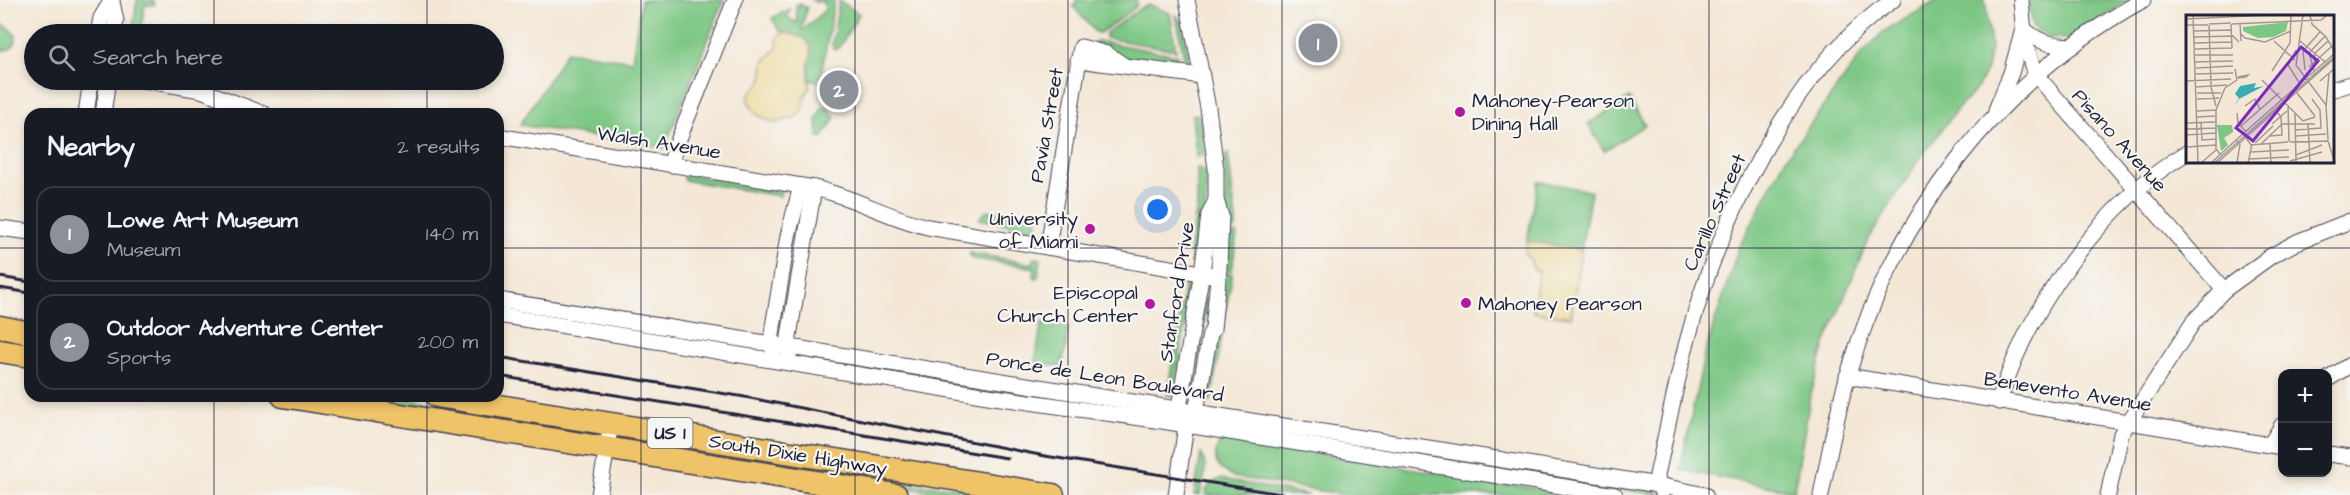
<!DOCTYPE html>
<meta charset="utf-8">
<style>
body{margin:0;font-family:"Architects Daughter",sans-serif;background:#20242c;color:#f1f3f6}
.controls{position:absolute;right:18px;bottom:18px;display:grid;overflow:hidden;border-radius:12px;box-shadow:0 3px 9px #0003}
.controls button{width:54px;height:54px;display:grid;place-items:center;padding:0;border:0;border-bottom:2px solid #363941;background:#171b24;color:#f1f3f6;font:30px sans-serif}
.you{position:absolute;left:1158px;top:210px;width:21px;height:21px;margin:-15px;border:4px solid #fff;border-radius:50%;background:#1a73e8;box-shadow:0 0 0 9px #1a73e833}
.badge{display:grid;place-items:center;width:39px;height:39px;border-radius:50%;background:#8c9099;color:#fff;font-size:20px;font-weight:700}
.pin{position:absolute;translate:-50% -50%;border:3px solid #fff;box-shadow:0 2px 6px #0006}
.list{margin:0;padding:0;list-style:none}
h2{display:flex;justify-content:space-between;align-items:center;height:78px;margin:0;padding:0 24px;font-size:26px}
h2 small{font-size:20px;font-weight:400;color:#9ea1a6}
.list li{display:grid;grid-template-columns:39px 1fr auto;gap:18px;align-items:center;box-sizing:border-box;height:96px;margin:0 12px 12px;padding:0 12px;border:2px solid #363941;border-radius:18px}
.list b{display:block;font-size:22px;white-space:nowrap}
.list p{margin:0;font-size:20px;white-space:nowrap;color:#9ea1a6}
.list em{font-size:20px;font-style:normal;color:#9ea1a6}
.icon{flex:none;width:33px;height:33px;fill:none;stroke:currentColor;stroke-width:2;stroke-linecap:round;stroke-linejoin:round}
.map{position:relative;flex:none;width:2350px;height:495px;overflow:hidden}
.search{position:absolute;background:#171b24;box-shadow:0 3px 9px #0003;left:24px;top:24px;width:480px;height:66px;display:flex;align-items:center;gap:15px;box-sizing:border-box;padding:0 21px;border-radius:33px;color:#9ea1a6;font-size:22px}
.panel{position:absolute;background:#171b24;box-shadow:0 3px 9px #0003;left:24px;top:108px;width:480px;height:294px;border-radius:18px}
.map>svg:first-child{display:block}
.green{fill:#7dc784;stroke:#507460;stroke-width:1.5}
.sand{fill:#eeda9e;stroke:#887e6c;stroke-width:1.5}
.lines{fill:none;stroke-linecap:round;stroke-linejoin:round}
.minor-casing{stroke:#424052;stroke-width:17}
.highway-casing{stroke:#424052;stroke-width:25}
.minor{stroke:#fff;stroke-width:15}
.highway{stroke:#efc469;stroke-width:22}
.rail{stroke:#22223b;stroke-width:3}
.grid{fill:none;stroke:#22223b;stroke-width:1.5;stroke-opacity:0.55}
.poi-dot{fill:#b5179e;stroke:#f6f6f2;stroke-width:2}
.labels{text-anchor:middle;stroke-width:4.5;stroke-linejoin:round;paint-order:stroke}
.shield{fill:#f6f6f2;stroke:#626272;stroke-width:1.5}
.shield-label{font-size:18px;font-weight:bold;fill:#22223b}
.poi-label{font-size:20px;fill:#22223b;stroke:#f6f6f2;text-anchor:start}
.street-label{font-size:20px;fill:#22223b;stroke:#f6f6f2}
.inset-road{fill:none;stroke:#a09897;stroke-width:1.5}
.view{fill:#7b2cbf;fill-opacity:0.15;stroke:#7b2cbf;stroke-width:3}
.inset-edge{fill:none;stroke:#22223b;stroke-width:3}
</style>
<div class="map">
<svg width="2350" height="495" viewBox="0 0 2350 495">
<rect width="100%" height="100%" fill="#f6f6f2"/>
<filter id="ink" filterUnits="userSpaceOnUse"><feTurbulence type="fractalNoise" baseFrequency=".0167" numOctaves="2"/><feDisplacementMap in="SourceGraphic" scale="12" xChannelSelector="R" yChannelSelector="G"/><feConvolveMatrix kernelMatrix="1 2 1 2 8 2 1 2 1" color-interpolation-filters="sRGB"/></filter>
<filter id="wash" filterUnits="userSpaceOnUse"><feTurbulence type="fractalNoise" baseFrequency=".008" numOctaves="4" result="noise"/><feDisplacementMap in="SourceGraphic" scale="24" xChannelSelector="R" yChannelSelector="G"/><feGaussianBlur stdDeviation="1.35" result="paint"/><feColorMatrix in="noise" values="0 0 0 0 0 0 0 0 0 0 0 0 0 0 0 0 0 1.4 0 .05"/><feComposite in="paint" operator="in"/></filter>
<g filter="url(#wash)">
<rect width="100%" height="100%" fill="#f4e7d5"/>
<!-- green -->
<g class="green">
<polygon points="137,0 154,1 155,5 145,5 140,34 132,34"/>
<polygon points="641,0 724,0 664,148 520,125 567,51 632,61"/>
<polygon points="812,0 833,0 834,2 821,76 816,82 813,79 810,82 809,62 801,38 779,30 772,18 790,9 787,17 797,23 796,5 801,3 803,7 807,7 802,28 803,30 826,9 823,1 815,2"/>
<polygon points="1076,0 1137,0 1136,7 1100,33 1095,32 1073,6 1075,6"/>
<polygon points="1938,0 1985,0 1991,46 1987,69 1977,88 1955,112 1916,164 1868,240 1825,344 1810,398 1794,491 1680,470 1705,352 1739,247 1786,158 1860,56 1884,31"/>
<polygon points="2029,0 2130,0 2069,39 2049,38 2032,26"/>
<polygon points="840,1 859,14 839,48 834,49 832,45 839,2"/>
<polygon points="1149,5 1170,13 1176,50 1105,38 1106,33 1141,8"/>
<polygon points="1176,15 1183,23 1190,65 1186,69"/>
<polygon points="0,24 9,28 16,36 15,44 10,49 0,51"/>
<polygon points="1096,41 1177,55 1179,68 1122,58 1095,44"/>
<polygon points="1629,98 1645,125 1604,151 1588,124"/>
<polygon points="826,106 835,118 822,138 818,137 817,119 822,108"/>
<polygon points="1196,114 1200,116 1204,154 1196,157 1192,115"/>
<polygon points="1228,153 1236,221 1236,229 1228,232 1224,158"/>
<path d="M1197 168 1205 172C1208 200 1203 229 1198 257L1194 261 1190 252 1197 205Z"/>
<polygon points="684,174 781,190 780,196 684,180"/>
<polygon points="1538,181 1591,191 1581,250 1527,241"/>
<polygon points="987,210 1036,217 1037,230 979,219"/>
<polygon points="1237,233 1232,271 1225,269 1229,236"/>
<polygon points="970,253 1033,264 1034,258 1041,259 1038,277 1036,278 1034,277 1035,268 970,258"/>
<polygon points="1224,272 1232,274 1211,401 1205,400"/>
<polygon points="1190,281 1190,295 1175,389 1172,396 1167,395 1184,289"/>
<polygon points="1204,298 1208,301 1193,389 1190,392"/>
<polygon points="1042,322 1069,327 1062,367 1035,362"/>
<polygon points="860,365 985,385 986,386 980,388 858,367"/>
<polygon points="337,396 393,396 579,426 598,436"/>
<path d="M1221 439H1226L1577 495H1346L1234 477C1214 467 1211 459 1221 439Z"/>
<polygon points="735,451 747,453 831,474 704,453"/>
<path d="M1201 453C1209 467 1203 480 1200 495H1194Z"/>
<polygon points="1457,460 1660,492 1657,495 1458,463"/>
<path d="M1220 479 1309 495H1205C1206 487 1212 482 1220 479Z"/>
<polygon points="907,484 956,487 1009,495 953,495 907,488"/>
</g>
<!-- sand -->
<g class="sand">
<polygon points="785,32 805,39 811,47 811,57 808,66 810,87 805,97 802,111 794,118 773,123 755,113 748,101 750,93 762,82 764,62 777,47 778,36"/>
<polygon points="1527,241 1581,250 1571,317 1533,312 1539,270 1534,270 1530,259 1525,255"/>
</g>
</g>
<g filter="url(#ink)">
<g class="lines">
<!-- minor casing -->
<g class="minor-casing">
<g id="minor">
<polyline points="1187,0 1208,108 1216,169 1216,200 1221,216 1219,269 1213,329 1210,334 1196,411 1192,418"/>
<path d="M2021 0C2023 26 2025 51 2036 75L2224 290"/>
<polyline points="112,2 116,21 113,34"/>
<path d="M2023 28C2038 43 2052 45 2073 46"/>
<polyline points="98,34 101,18 112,0"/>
<polyline points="1078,60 1202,76"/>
<polyline points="143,80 201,90 264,114"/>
<polyline points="2334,89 2350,84"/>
<polyline points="1996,110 2011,73 2022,33"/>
<polyline points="86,114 91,80"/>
<polyline points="103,114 108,80"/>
<path d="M498 136 814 188C854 197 889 218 928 227L1218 276"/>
<polyline points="671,165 674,151 735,0"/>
<polyline points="0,228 30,232"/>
<polyline points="1048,247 1081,47 1107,54 1122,64"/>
<polyline points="498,300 1270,424 1441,450 1658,485 1705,495"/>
<polyline points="498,315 994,397 1162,421 1615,495"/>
<polyline points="774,352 771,344 773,327 788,236 801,186"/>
<polyline points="789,354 789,336 814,188"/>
<polyline points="1847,376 2282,447"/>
<polyline points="2328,379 2350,365"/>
<path d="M1999 402C2028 307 2102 203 2188 152"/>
<polyline points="2270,445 2282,425"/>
<polyline points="2328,454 2350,457"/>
<path d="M1662 492 1658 485 1657 475C1667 431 1675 386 1687 342 1719 222 1788 72 1893 0"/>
<polyline points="599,495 611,423"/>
<polyline points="1176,495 1186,425 1179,408 1203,265 1209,215 1216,200"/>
<path d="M1821 495C1829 455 1836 415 1848 375 1895 216 1997 81 2143 0"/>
<polyline points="2108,495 2121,434 2194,321 2224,290 2271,256 2297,242 2350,221"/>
</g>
</g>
<!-- highway casing -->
<g class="highway-casing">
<g id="highway">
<polyline points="0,327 30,333"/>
<polyline points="0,351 30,356"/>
<polyline points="283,396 896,495"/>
<polyline points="437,396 1053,495"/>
</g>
</g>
<!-- minor -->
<use href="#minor" class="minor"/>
<!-- highway -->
<use href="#highway" class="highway"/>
<!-- rail -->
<g class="rail">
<polyline points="0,277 30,282"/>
<polyline points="0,288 30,293"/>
<polyline points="498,357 745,397 1045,456 1287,495"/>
<polyline points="498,376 1007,458"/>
</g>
</g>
</g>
<!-- grid -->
<path class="grid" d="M214 0V34M427 0V34M641 0V495M855 0V495M1068 0V495M1282 0V495M1495 0V495M1709 0V495M1923 0V495M2136 0V495M214 80V114M427 80V114M0 248H30M498 248H2350M214 396V495M427 396V495"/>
<!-- markers -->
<g class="poi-dot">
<circle cx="1460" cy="112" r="6"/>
<circle cx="1090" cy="229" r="6"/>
<circle cx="1466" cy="303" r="6"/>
<circle cx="1150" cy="304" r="6"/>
</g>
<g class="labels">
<!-- shield labels -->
<rect class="shield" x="647.5" y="418" width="45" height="30" rx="4.5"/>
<g class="shield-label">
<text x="670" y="439">US 1</text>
</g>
<!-- poi labels -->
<g class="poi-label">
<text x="1472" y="107">Mahoney-Pearson<tspan x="1472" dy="23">Dining Hall</tspan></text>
<text x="1078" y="225" text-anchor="end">University<tspan x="1078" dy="23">of Miami</tspan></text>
<text x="1138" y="299" text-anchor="end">Episcopal<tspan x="1138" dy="23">Church Center</tspan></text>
<text x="1478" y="310">Mahoney Pearson</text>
</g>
<!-- street labels -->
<g class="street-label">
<text transform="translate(1046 125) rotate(-80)" y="7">Pavia Street</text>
<text transform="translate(2120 140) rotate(48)" y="7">Pisano Avenue</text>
<text transform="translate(659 142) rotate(9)" y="7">Walsh Avenue</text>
<text transform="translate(1714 212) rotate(-66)" y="7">Carillo Street</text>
<text transform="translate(1176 292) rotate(-81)" y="7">Stanford Drive</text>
<text transform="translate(1105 376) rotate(9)" y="7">Ponce de Leon Boulevard</text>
<text transform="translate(2068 391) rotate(9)" y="7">Benevento Avenue</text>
<text transform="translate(798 454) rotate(9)" y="7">South Dixie Highway</text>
</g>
</g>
<!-- overview -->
<g transform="translate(2186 15)">
<rect width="148" height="148" fill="#f4e7d5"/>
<path d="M102 7 100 16 87 22 72 23 57 16V12ZM31 110H46L47 117 38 123 42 130 35 136Z" fill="#7dc784"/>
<path d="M70 68 68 73 78 71 53 84 47 92 53 83 49 79 54 71Z" fill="#3badb4"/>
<path class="inset-road" d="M7 0 12 148M117 0 110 50 140 90 142 125M124 0 126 9 140 22 149 37M0 4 82 0M54 8 55 26M23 9 45 8M45 9 46 33M46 9 135 5 141 0M0 10H22M23 10 25 70M8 16 46 15M54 18 59 23 79 27 105 16M8 22 47 21 53 27M88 26 109 45M114 26 139 47M8 28 46 27M9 34 46 33M110 35 102 50 114 69M8 40H47M128 46 129 38 142 26M9 47 47 46M123 52 145 32M10 53 47 51M119 55 117 36 134 17M86 56 104 28 105 0M128 56 123 38 139 21M9 59 47 58M52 63 60 62 62 60 52 62M76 65 117 106 129 102M0 66 45 64M134 66 149 53M9 72 41 70M25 72 30 91M11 78H35M111 78 129 101M11 84 33 83M102 90 103 127M59 91 69 84 74 94M140 92 143 58M11 96 30 95M51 98 52 108 60 117M109 98 110 148M11 102 29 101M15 107 16 125 30 124M0 108 29 107M122 108 124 148M86 109 101 96M55 111 93 78M0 114 30 113M109 115 135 113 134 95 126 84M0 120 30 118M83 121 96 120 95 102 90 96M110 121 140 119M60 123 65 130 102 127M50 125 149 38M142 126 149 148M104 127 142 126M69 128 87 111M84 128 85 148M75 129 96 109H129M0 132 30 130M65 137 103 135M34 139 30 134V95L39 73 51 65 49 54M110 140 136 130M63 144 103 142M104 146 136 137M15 148 30 135M25 148 50 125 54 129M28 148 149 41M31 148 149 43M51 148 54 129M62 148 66 129"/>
<path class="view" d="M115 32 132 46 67 126 50 113Z"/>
<rect width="148" height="148" class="inset-edge"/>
</g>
</svg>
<div class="controls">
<button>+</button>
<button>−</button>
</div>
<div class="you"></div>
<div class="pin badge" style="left:1318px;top:43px">1</div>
<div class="pin badge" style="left:839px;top:90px">2</div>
<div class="search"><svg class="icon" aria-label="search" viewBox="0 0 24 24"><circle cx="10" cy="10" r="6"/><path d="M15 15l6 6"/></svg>Search here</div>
<section class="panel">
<h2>Nearby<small>2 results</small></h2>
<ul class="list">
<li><span class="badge">1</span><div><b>Lowe Art Museum</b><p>Museum</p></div><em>140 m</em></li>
<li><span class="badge">2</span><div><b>Outdoor Adventure Center</b><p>Sports</p></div><em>200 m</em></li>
</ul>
</section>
</div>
